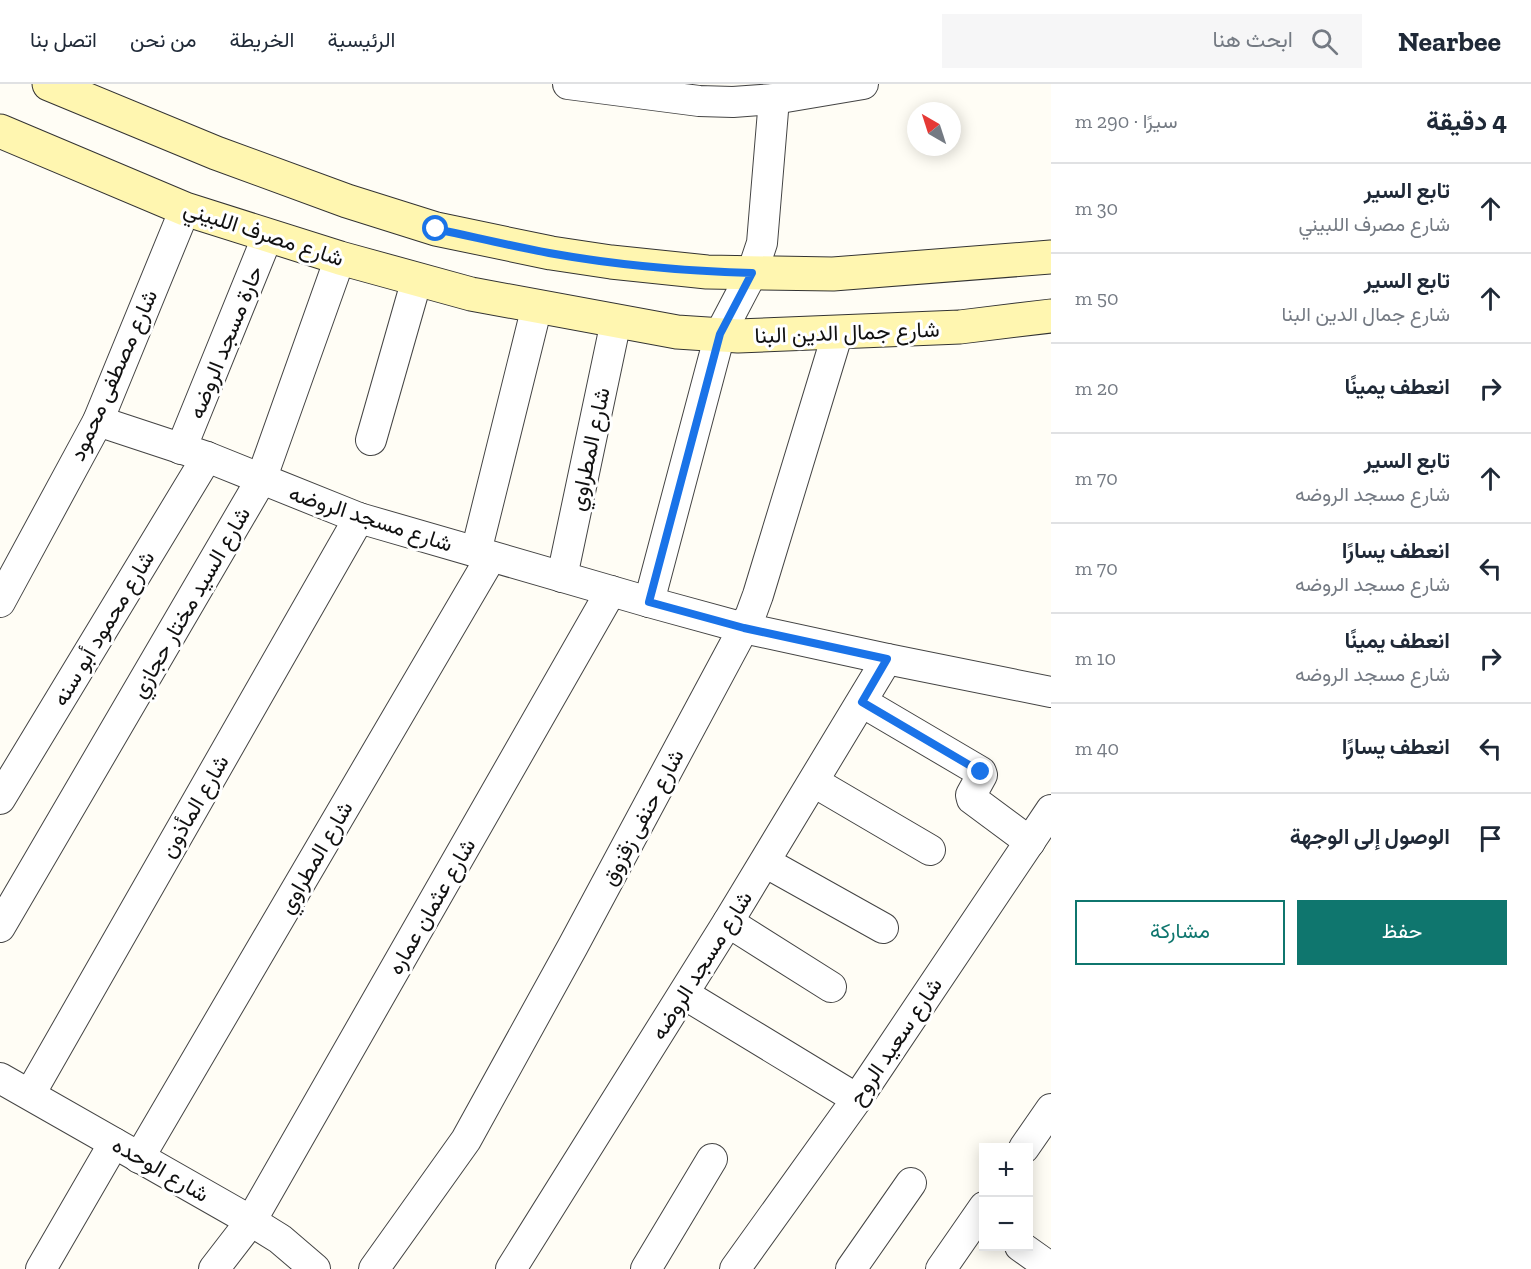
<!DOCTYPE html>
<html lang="ar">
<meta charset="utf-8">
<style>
body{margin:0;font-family:"Zilla Slab",Vazirmatn,serif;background:#f6f6f7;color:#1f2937;direction:rtl}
.controls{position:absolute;right:18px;bottom:18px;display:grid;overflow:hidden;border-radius:0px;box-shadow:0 3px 15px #0003}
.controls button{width:54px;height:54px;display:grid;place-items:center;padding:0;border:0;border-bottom:2px solid #e0e1e3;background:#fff;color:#1f2937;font:30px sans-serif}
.compass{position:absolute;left:907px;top:18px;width:54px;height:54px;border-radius:50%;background:#fff;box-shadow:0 3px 15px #0003;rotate:321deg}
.stop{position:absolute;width:18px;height:18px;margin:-14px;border:4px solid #1a73e8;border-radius:50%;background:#fff}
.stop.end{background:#1a73e8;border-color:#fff;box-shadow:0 2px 6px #0008}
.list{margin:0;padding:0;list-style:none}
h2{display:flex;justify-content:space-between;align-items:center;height:78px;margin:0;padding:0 24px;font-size:26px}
h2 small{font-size:20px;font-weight:400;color:#747a83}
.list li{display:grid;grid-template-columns:39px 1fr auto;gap:18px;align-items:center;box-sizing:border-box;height:90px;padding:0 24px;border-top:2px solid #e0e1e3}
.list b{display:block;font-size:22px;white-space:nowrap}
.list p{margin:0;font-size:20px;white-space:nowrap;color:#747a83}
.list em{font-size:20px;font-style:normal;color:#747a83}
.actions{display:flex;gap:12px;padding:18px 24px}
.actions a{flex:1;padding:14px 0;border:2px solid #0f766e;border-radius:0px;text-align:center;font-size:21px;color:#0f766e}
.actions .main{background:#0f766e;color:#fff}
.icon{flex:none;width:33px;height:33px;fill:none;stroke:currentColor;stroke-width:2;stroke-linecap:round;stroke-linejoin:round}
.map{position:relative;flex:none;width:1051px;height:1185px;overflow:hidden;direction:ltr}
header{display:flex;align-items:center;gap:36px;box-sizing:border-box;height:84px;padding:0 30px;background:#fff;border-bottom:2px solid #e0e1e3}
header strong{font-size:28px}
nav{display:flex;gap:33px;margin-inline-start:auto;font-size:21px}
.search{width:420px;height:54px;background:#f6f6f7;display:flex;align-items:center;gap:15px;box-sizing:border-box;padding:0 21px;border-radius:0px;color:#747a83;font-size:22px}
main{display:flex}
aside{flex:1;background:#fff}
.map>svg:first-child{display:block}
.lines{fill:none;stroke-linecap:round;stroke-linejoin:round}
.minor-casing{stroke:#444;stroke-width:32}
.secondary-casing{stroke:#333;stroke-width:35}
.minor{stroke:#fff;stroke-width:30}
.secondary{stroke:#fff6b0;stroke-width:33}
.route{stroke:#1a73e8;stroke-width:8}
.labels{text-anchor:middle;stroke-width:6;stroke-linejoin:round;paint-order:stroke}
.street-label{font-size:22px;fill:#111;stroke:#fff}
</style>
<header>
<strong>Nearbee</strong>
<div class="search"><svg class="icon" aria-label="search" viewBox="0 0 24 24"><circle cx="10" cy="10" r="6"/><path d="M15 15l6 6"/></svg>ابحث هنا</div>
<nav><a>الرئيسية</a><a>الخريطة</a><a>من نحن</a><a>اتصل بنا</a></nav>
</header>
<main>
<aside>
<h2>4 دقيقة<small>سيرًا · 290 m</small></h2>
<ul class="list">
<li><svg class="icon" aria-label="ahead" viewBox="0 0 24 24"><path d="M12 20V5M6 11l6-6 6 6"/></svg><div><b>تابع السير</b><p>شارع مصرف اللبيني</p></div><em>30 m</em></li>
<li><svg class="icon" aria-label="ahead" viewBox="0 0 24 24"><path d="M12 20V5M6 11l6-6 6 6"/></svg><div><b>تابع السير</b><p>شارع جمال الدين البنا</p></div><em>50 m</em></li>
<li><svg class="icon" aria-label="right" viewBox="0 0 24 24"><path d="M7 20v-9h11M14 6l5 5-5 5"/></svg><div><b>انعطف يمينًا</b></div><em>20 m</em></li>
<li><svg class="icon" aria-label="ahead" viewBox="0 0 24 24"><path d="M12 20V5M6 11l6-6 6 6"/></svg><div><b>تابع السير</b><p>شارع مسجد الروضه</p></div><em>70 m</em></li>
<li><svg class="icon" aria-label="left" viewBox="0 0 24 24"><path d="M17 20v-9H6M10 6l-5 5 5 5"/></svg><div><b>انعطف يسارًا</b><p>شارع مسجد الروضه</p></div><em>70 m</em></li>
<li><svg class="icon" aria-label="right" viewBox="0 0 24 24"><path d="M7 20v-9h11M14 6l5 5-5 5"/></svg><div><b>انعطف يمينًا</b><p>شارع مسجد الروضه</p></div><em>10 m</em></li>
<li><svg class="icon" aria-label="left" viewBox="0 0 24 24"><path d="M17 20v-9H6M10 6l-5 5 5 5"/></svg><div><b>انعطف يسارًا</b></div><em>40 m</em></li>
<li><svg class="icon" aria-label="arrive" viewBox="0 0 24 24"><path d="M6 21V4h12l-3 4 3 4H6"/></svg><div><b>الوصول إلى الوجهة</b></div></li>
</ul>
<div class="actions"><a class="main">حفظ</a><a>مشاركة</a></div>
</aside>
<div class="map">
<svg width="1051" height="1185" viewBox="0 0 1051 1185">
<rect width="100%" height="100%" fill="#fffdf5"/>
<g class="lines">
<!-- minor casing -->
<g class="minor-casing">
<g id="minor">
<polyline points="568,0 699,17 733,18 774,15 863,0"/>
<polyline points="98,337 207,373 359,434 649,518 744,544 887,575 1051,608"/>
<polyline points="371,356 417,195"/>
<polyline points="181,365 268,151"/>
<polyline points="476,468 537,222"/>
<polyline points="562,493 616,237"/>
<polyline points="0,518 98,337 185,125"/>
<polyline points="649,518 720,250 752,189 762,159 774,15"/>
<polyline points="862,618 981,688 982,691 971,711 972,715 1030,758"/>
<polyline points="814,698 930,766"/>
<polyline points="0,715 207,373"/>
<polyline points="765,778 883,844"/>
<polyline points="728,838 831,903"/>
<polyline points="0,843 261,396 340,174"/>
<polyline points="684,910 857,1015"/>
<polyline points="0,994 251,1137 280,1155 315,1185"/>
<polyline points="30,1010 359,434"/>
<polyline points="1024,1064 1051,1025"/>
<polyline points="139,1074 491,473"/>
<polyline points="1020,1162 1051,1184"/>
<polyline points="41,1185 114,1059"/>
<polyline points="214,1185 251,1137 611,507"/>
<polyline points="374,1185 466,1056 573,862 751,530 758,511 838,248"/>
<polyline points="511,1185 728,838 887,575"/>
<polyline points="646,1185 712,1075"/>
<polyline points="735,1185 857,1015 1051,726"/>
<polyline points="851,1185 911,1099"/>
<polyline points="941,1185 984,1123"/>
</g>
</g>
<!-- secondary casing -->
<g class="secondary-casing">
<g id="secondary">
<polyline points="49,0 216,69 347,117 436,145 551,169 611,178 707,188 833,190 1051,173"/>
<polyline points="0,47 185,125 340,174 471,210 677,248 738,252 960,243 1051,232"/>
</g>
</g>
<!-- minor -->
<use href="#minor" class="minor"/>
<!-- secondary -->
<use href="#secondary" class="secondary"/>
</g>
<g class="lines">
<!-- route -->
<path class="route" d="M436 145C474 153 512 162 549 169 616 181 684 187 752 189L720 250 649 518 744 544 887 575 862 618 981 688"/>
</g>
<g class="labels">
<!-- street labels -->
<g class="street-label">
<text transform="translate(264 149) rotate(18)" y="8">شارع مصرف اللبيني</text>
<text transform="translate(847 248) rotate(-2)" y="8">شارع جمال الدين البنا</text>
<text transform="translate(225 258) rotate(-68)" y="8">حارة مسجد الروضه</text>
<text transform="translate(113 291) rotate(-66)" y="8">شارع مصطفى محمود</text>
<text transform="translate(589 365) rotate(-78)" y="8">شارع المطراوي</text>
<text transform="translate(371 434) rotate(18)" y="8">شارع مسجد الروضه</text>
<text transform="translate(190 518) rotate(-60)" y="8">شارع السيد مختار حجازي</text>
<text transform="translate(103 544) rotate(-59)" y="8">شارع محمود أبو سنه</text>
<text transform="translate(194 722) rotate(-60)" y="8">شارع المأذون</text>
<text transform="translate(642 733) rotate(-62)" y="8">شارع حنفى زقزوق</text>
<text transform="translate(315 773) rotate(-60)" y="8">شارع المطراوي</text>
<text transform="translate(431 822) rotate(-60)" y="8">شارع عثمان عماره</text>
<text transform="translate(701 881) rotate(-58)" y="8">شارع مسجد الروضه</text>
<text transform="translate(895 957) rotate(-56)" y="8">شارع سعيد الروح</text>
<text transform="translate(161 1085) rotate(30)" y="8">شارع الوحده</text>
</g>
</g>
</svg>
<div class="controls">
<button>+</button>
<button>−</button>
</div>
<svg class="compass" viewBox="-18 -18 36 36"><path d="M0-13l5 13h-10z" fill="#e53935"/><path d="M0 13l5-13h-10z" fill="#747a83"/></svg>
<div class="stop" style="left:436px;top:145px"></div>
<div class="stop end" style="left:981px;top:688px"></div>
</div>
</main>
